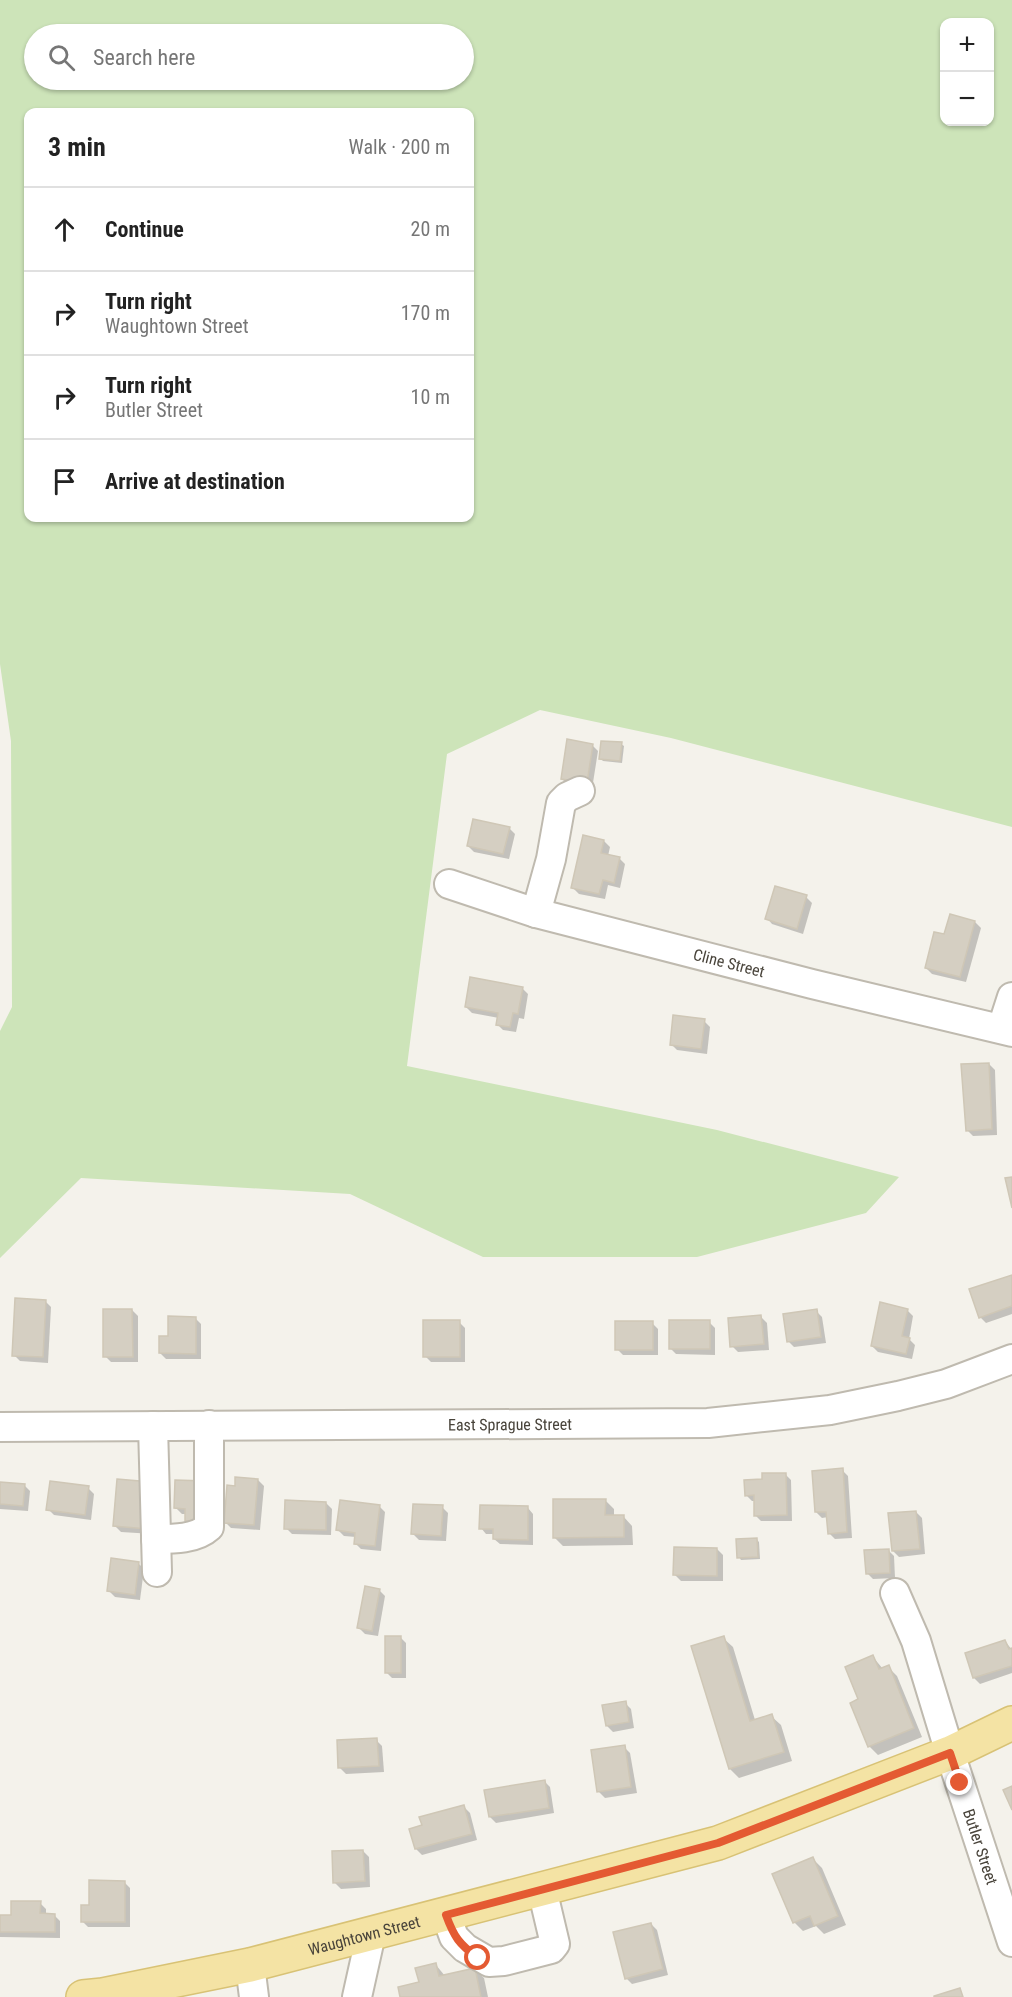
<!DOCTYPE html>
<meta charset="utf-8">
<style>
body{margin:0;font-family:"Roboto Condensed",sans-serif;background:#f6f6f6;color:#222}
.controls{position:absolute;right:18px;top:18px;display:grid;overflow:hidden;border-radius:12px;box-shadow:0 2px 4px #0004}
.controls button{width:54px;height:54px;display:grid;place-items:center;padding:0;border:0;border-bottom:2px solid #e0e0e0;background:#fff;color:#222;font:30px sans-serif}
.stop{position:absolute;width:18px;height:18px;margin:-14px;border:4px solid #e45a32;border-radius:50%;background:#fff}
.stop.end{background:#e45a32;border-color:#fff;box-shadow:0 2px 6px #0008}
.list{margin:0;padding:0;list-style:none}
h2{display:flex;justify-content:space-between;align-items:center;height:78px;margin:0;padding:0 24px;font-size:26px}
h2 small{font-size:20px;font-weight:400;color:#767676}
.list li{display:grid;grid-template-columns:39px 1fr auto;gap:18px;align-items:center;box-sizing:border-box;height:84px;padding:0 24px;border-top:2px solid #e0e0e0}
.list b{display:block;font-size:22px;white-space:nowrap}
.list p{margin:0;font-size:20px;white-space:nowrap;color:#767676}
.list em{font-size:20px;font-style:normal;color:#767676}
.icon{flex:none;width:33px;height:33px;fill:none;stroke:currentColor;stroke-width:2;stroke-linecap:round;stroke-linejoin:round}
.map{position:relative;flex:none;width:1012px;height:1997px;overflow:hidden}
.search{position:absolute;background:#fff;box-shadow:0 2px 4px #0004;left:24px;top:24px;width:450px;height:66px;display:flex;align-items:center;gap:15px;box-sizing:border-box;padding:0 21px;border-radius:33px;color:#767676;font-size:22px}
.panel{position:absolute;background:#fff;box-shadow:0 2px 4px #0004;left:24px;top:108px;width:450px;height:414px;border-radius:12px}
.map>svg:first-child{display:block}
.green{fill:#cde4b9;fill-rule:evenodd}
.shadow{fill:#0003}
.building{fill:#d5cfc2;stroke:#cfc7b6;stroke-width:1.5}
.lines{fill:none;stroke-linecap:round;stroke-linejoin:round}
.minor-casing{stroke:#bfbaaf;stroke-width:32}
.major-casing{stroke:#d8c275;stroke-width:36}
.minor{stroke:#fff;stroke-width:28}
.major{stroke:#f4e3a4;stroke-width:33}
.route{stroke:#e45a32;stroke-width:8}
.labels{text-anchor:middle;stroke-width:5;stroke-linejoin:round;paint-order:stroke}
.street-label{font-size:16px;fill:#48433a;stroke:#fff}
</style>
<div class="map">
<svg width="1012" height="1997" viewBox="0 0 1012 1997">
<rect width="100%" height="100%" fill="#f4f2eb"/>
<!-- green -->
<path class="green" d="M0 0H1012V827L671 738 540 710 447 754 407 1066 717 1130 899 1177 866 1213 697 1257H483L350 1194 81 1178 0 1258V1031L12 1007 11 741 0 664ZM944 22H990V122H944ZM34 34H464V80H34ZM28 112H470V518H28Z"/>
<!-- shadow -->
<g class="shadow">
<polygon points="621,744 624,746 622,763 603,761 601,759"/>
<polygon points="592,745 598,751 592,789 568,785 562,779"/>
<polygon points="509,828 515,834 509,859 474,852 468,846"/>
<polygon points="604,841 610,847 608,856 619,858 625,864 620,888 608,885 605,899 579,894 573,888"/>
<polygon points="806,897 812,903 803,934 772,924 767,918"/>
<polygon points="975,922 981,928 966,982 932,974 926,968 945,936"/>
<polygon points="522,988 528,994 524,1019 519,1018 516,1032 503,1030 497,1024 499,1018 472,1013 466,1007"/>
<polygon points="704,1021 710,1027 707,1054 677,1050 671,1044"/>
<polygon points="989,1064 995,1070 997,1135 973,1136 967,1130"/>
<polygon points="1012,1276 1012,1314 986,1323 980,1317"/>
<polygon points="45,1301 51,1307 48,1363 20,1361 14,1355"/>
<polygon points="132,1310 138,1316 138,1362 111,1362 105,1356"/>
<polygon points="907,1310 913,1316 909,1339 915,1345 912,1359 878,1352 872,1346"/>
<polygon points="816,1311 822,1317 826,1343 794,1347 788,1341"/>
<polygon points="761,1317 767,1323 769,1350 738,1352 732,1346"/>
<polygon points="195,1318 201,1324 201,1359 166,1359 160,1353 170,1338"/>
<polygon points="459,1322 465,1328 465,1362 431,1362 425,1356"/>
<polygon points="709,1322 715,1328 715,1355 676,1354 670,1348"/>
<polygon points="652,1323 658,1329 658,1355 623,1355 617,1349"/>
<polygon points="842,1470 848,1476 852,1538 835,1539 829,1533 828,1517 822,1518 816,1512"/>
<polygon points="785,1474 791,1480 792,1521 761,1521 755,1515 755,1501 752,1501 746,1495 764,1481"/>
<polygon points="258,1480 264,1486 260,1530 231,1528 225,1522 236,1488"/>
<polygon points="118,1481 153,1534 121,1532 115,1526"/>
<polygon points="0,1483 24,1485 30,1491 28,1511 0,1509"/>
<polygon points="205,1483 192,1526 186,1520 186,1514 182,1514 176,1508"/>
<polygon points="88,1488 94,1494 91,1520 54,1515 48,1509"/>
<polygon points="605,1500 614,1509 614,1516 623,1516 632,1526 633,1545 563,1546 554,1537"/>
<polygon points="326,1503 332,1509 331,1535 292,1534 286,1528"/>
<polygon points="379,1506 385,1512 381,1551 361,1549 355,1543 356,1537 344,1536 338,1530"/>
<polygon points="442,1507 448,1513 446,1541 419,1540 413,1534"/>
<polygon points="528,1508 533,1514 533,1545 500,1544 494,1539 494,1534 486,1534 481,1528"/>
<polygon points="916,1512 922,1518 925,1554 899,1557 893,1551"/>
<polygon points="756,1539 759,1542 760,1559 741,1560 739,1557"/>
<polygon points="717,1549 723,1555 723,1581 681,1581 675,1575"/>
<polygon points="888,1550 894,1556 895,1578 873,1579 867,1573"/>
<polygon points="138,1563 144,1569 140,1600 115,1597 109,1591"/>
<polygon points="379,1590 385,1596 378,1636 365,1634 359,1628"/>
<polygon points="400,1637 406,1643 406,1678 392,1678 386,1672"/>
<polygon points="723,1638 733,1647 755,1720 771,1716 781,1725 792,1761 739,1778 730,1769"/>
<polygon points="1005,1641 1012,1650 1012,1673 980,1684 974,1678 966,1654"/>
<polygon points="873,1657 883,1669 888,1667 897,1676 922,1737 878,1755 869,1746 860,1700"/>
<polygon points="625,1703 631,1709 634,1728 613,1732 607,1726"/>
<polygon points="376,1740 382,1746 384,1772 346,1774 340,1768"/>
<polygon points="624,1747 630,1753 637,1793 605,1798 599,1792 593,1752"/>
<polygon points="544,1781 550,1787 554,1813 496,1823 490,1817"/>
<polygon points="464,1807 470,1813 477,1840 422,1855 416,1849"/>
<polygon points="363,1851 369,1857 370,1887 341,1889 335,1883"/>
<polygon points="813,1859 822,1868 846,1925 824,1934 816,1926 803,1931 794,1922"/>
<polygon points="124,1882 130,1888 130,1927 88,1927 82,1921"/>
<polygon points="40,1903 46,1909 46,1915 54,1915 60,1921 60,1938 0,1937 0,1916 12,1916"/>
<polygon points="651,1924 657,1930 668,1975 632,1984 626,1978"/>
<polygon points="436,1965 445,1976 474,1969 484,1978 488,1997 402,1997 420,1983"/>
</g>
<!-- building -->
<g class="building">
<polygon points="567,739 593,744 587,783 561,779"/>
<polygon points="601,741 622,742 620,761 599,759"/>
<polygon points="473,819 510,827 503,854 467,846"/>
<polygon points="583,835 604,840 601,853 620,857 614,883 603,880 599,894 571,888"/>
<polygon points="775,886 807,895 797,929 765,919"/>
<polygon points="950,914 975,921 960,977 925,968 934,932 944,934"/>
<polygon points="470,977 523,987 518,1014 513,1013 510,1027 496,1025 498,1013 465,1007"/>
<polygon points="673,1015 705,1019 701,1049 670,1045"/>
<polygon points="989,1063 992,1129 966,1131 961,1064"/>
<polygon points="1012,1177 1012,1208 1005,1178"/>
<polygon points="1012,1275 1012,1306 979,1318 969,1289"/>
<polygon points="15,1298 46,1300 43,1357 12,1356"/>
<polygon points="880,1302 908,1309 902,1336 910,1338 906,1354 871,1346"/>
<polygon points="103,1309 132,1309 133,1357 103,1357"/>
<polygon points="817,1309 821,1337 787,1342 783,1314"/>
<polygon points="761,1315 764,1344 730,1347 728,1318"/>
<polygon points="168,1316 196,1317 196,1354 159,1353 159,1336 168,1336"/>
<rect x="423" y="1320" width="37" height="37"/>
<rect x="669" y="1320" width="41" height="29"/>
<rect x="615" y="1321" width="38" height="29"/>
<polygon points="843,1468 847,1532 828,1534 826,1512 815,1512 812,1471"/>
<polygon points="762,1473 786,1473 787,1515 754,1516 754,1495 745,1496 744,1480 762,1479"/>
<polygon points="235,1477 258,1479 254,1525 224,1523 227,1485 235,1486"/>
<polygon points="117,1479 151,1482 148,1529 113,1526"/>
<polygon points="175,1480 206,1481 205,1521 185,1521 185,1509 174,1508"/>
<polygon points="50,1481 89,1486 85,1515 46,1510"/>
<polygon points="0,1482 25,1484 23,1506 0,1504"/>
<polygon points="553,1499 606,1499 605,1515 624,1515 624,1537 553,1538"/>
<polygon points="285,1500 326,1502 326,1530 284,1529"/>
<polygon points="340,1500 380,1505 375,1546 354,1544 355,1533 336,1530"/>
<polygon points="413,1504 443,1505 441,1536 411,1534"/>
<polygon points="480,1505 528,1506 528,1540 493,1539 493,1529 479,1529"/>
<polygon points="916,1511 920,1549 892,1551 888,1513"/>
<polygon points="757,1538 758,1557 737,1558 736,1539"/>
<polygon points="674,1547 717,1548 717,1576 673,1575"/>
<polygon points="889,1549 890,1573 866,1574 864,1550"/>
<polygon points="111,1558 139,1562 135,1595 107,1591"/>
<polygon points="365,1586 380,1589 372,1631 357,1628"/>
<rect x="385" y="1636" width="16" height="37"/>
<polygon points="724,1636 750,1721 772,1714 784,1752 729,1769 691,1646"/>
<polygon points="1005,1640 1009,1649 1012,1648 1012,1666 973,1678 965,1653"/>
<polygon points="873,1655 879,1669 889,1665 914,1728 868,1747 850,1703 858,1699 845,1667"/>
<polygon points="626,1701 629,1722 606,1726 602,1705"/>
<polygon points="377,1738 379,1766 338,1768 337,1740"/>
<polygon points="625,1745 631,1787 597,1792 591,1750"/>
<polygon points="545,1780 549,1808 489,1817 484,1790"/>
<polygon points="1012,1786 1012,1810 1003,1790"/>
<polygon points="464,1805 472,1834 415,1849 409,1829 422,1825 419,1817"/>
<polygon points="363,1850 365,1881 333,1883 332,1851"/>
<polygon points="813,1857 838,1916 814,1926 810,1916 793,1923 772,1874"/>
<polygon points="89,1880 125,1881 125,1922 81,1922 81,1905 89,1905"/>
<polygon points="11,1901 41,1901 40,1913 55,1914 55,1932 0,1932 0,1915 11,1915"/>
<polygon points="651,1923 663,1969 625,1979 613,1932"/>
<polygon points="436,1963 439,1976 475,1968 481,1997 400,1997 398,1987 419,1982 415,1968"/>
<polygon points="960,1988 963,1997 934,1997 934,1996"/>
</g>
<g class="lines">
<!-- minor casing -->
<g class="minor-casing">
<g id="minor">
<path id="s1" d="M449 884 536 913 812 984 1012 1032"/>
<polyline points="536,913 551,859 561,803 567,797 580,791"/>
<polyline points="1002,1028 1012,997"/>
<polyline points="153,1426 157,1572"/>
<path id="s2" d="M0 1427 708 1423 830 1410 898 1396 946 1384 1012 1359"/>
<path d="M156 1539C174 1539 196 1539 209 1527V1425"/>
<path id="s3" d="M895 1593 916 1641 950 1753 1012 1942"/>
<polyline points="446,1915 454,1937 465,1948 489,1962 504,1961 551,1949 555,1944 542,1889"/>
<polyline points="250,1965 254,1997"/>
<polyline points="357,1997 371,1934"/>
</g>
</g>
<!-- major casing -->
<g class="major-casing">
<g id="major">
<path id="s4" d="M83 1997 103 1995 250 1965 718 1843 950 1753 1012 1723"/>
</g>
</g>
<!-- minor -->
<use href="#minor" class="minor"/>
<!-- major -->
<use href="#major" class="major"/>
</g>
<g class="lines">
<!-- route -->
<path class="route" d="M478 1958C459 1944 454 1937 446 1915L718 1843 950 1753 960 1783"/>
</g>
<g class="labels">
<!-- street labels -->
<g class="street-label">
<text dy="6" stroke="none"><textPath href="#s1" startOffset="291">Cline Street</textPath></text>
<text dy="6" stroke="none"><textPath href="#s2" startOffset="510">East Sprague Street</textPath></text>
<text dy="6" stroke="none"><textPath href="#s3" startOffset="268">Butler Street</textPath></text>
<text dy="6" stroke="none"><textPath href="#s4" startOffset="288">Waughtown Street</textPath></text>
</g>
</g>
</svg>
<div class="controls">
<button>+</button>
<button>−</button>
</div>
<div class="stop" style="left:478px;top:1958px"></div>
<div class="stop end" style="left:960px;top:1783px"></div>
<div class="search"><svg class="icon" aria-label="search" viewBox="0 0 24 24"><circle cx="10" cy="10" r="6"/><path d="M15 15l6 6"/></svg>Search here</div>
<section class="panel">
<h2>3 min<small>Walk · 200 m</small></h2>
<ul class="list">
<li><svg class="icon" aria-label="ahead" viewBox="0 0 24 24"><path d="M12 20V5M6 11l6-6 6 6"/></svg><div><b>Continue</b></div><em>20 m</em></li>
<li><svg class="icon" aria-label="right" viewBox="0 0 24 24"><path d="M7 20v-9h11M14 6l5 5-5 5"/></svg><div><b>Turn right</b><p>Waughtown Street</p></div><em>170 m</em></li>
<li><svg class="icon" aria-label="right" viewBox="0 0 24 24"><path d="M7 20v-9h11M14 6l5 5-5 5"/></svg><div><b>Turn right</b><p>Butler Street</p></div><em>10 m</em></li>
<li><svg class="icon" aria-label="arrive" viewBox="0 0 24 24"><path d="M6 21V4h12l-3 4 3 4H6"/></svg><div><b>Arrive at destination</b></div></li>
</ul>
</section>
</div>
